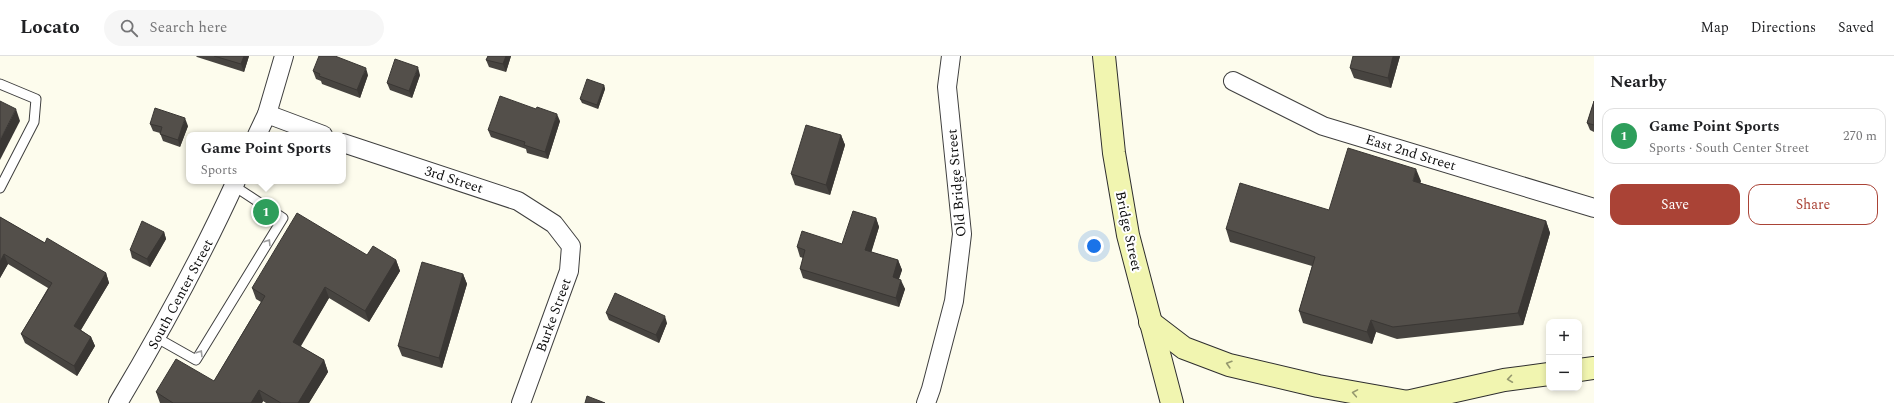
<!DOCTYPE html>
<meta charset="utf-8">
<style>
body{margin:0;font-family:Spectral,serif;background:#f6f6f6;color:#202124}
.controls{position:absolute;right:12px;bottom:12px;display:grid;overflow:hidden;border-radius:8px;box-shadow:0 2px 6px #0003}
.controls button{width:36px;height:36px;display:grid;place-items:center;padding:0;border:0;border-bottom:1px solid #e0e0e0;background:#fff;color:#202124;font:20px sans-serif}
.you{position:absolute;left:1094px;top:190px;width:14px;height:14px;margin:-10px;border:3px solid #fff;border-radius:50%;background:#1a73e8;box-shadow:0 0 0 6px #1a73e833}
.badge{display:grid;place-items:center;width:26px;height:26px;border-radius:50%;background:#aa4336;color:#fff;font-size:13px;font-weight:700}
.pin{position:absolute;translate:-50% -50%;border:2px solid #fff;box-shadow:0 1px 4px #0006}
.popup{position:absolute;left:186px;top:76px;width:160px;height:52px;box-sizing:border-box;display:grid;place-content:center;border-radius:8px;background:#fff;filter:drop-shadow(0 1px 3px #0005);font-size:13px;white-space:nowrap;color:#757577}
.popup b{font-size:15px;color:#202124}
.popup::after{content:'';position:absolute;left:50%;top:100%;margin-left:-8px;border:8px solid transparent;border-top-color:#fff}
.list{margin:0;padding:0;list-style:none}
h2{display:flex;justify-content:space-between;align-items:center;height:52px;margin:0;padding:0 16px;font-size:17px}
h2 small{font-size:13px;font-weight:400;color:#757577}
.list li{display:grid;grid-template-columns:26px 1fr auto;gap:12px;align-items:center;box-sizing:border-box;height:56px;margin:0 8px 8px;padding:0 8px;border:1px solid #e0e0e0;border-radius:12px}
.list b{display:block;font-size:15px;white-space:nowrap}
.list p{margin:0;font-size:13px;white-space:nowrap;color:#757577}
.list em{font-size:13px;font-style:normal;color:#757577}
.actions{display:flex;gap:8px;padding:12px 16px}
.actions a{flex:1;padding:9px 0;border:1px solid #aa4336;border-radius:12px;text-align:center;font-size:14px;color:#aa4336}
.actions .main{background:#aa4336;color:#fff}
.icon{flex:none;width:22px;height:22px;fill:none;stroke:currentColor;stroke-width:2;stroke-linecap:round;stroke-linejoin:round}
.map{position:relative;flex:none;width:1594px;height:347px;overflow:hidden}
header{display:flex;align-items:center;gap:24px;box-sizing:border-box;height:56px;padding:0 20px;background:#fff;border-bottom:1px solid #e0e0e0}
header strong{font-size:19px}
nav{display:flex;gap:22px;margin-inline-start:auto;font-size:14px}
.search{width:280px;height:36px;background:#f6f6f6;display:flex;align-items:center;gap:10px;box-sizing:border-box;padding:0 14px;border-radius:22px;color:#757577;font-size:15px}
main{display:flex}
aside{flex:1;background:#fff}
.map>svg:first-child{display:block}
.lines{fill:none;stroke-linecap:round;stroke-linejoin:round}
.service-casing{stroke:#3f3f3f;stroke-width:11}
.minor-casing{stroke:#3f3f3f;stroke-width:20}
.secondary-casing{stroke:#2e2e2e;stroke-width:24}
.service{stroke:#fff;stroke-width:9}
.minor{stroke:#fff;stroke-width:18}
.secondary{stroke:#f1f5b0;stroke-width:22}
.wall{fill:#474440}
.shaded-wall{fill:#3a3734}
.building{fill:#534f4a;stroke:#3a3734}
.oneway{stroke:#9e9e9e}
.oneway2{stroke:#95986e}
.labels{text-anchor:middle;stroke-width:4;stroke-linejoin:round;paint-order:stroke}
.street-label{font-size:14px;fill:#0c0c0c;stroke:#fff}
</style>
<header>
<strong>Locato</strong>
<div class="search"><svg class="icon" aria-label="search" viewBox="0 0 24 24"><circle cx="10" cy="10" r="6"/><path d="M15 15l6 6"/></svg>Search here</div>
<nav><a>Map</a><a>Directions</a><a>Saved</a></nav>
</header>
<main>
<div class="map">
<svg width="1594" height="347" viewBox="0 0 1594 347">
<rect width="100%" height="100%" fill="#fdfced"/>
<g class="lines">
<!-- service casing -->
<g class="service-casing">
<g id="service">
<polyline points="0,28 36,43 34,66 0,132"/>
<polyline points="157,282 196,304 283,162 234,130"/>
</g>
</g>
<!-- minor casing -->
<g class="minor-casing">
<g id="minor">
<polyline points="1233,25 1323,70 1594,152"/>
<polyline points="267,58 323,79"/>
<polyline points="257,79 267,58 284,0"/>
<polyline points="343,87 518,145 554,168 571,190 569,215 521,347"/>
<path d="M118 347C161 275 201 202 236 125"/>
<polyline points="926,347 931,333 954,245 962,178 947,31 951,0"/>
</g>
</g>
<!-- secondary casing -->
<g class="secondary-casing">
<g id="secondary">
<polyline points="1104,0 1114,97 1128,179 1172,347"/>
<polyline points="1150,266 1184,292 1229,309 1318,330 1408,346"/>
<polyline points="1579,314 1594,312"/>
<polyline points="1402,347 1504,324 1549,318"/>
</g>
</g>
<!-- service -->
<use href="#service" class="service"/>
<!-- minor -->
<use href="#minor" class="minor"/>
<!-- secondary -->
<use href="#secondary" class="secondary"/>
</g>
<!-- wall -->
<g class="wall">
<polygon points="196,0 249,0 244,16 197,1"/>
<polygon points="488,0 511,0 506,16 489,11 486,4"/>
<polygon points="1400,0 1391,32 1354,22 1350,12"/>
<polygon points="313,15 368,19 360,42 322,28 321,25 316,23"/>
<polygon points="420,19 412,42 390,34 387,27"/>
<polygon points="604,29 605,33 598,53 582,47 580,43"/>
<polygon points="1594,45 1594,76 1590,74 1587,67"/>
<polygon points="560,65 548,103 527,97 526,93 491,81 488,74"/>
<polygon points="150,68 188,70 180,91 163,85 160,77 153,75"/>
<polygon points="841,79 845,89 830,139 795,129 791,118"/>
<polygon points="1421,125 1420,127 1546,165 1550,177 1523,269 1397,283 1376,276 1372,288 1303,267 1299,255 1312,210 1230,186 1226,173 1329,154"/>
<polygon points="0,161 45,187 106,217 109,227 81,274 91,281 95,290 77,320 25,287 21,278 48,232 8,208 0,222"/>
<polygon points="876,162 879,171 871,196 898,204 902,214 899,223 905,233 899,251 803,222 800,213 803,202 800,201 797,191 842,188"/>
<polygon points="164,176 166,183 150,211 132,202 130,194"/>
<polygon points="367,199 396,204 400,215 369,266 329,242 300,290 324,304 328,316 309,347 266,347 263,345 262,347 160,347 156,336 214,325 261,246 256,243 252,232"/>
<polygon points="463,218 467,228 442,312 402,300 398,290"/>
<polygon points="606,257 667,267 659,287 609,264"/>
</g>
<!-- shaded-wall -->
<g class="shaded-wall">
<polygon points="244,0 249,0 244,16 241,8"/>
<polygon points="506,0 511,0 506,16 503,8"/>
<polygon points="1393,0 1400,0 1391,32 1388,22"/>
<polygon points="418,11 420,19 412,42 409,35"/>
<polygon points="366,12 368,19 360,42 357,34"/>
<polygon points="604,29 605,33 598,53 597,49"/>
<polygon points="16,53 20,65 0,104 0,84"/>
<polygon points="557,58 560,65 548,103 545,96"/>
<polygon points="185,62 188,70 180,91 178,84"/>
<polygon points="841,79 845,89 830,139 826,129"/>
<polygon points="1416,113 1421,125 1417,137 1413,125"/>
<polygon points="876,162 879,171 869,204 865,194"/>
<polygon points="1546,165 1550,177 1523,269 1518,257"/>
<polygon points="164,176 166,183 150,211 147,203"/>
<polygon points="4,198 8,208 0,222 0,206"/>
<polygon points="396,204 400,215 369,266 365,255"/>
<polygon points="898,204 902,214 896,231 893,221"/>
<polygon points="106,217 109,227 77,280 74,270"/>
<polygon points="463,218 467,228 442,312 439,302"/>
<polygon points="901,224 905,233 899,251 896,242"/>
<polygon points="325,231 329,242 297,297 293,286"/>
<polygon points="665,260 667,267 659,287 656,279"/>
<polygon points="1371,264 1376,276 1372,288 1367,276"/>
<polygon points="91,281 95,290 77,320 74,310"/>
<polygon points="324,304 328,316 309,347 298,347"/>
<polygon points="259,334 263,345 262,347 251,347"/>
</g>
<!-- building -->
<g class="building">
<polygon points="214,0 244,0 241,8"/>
<polygon points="319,0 335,0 366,12 357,34 319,20 320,18 313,15"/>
<polygon points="488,0 506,0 503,8 486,4"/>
<polygon points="1353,0 1393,0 1388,22 1350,12"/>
<polygon points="395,3 418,11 409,35 387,27"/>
<polygon points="587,23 604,29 597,49 580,43"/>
<polygon points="500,40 536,53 537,51 557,58 545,96 524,89 525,86 488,74"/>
<polygon points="0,45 16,53 0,84"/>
<polygon points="1594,45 1594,69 1587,67"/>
<polygon points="155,52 185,62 178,84 160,78 162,71 150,68"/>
<polygon points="806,69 841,79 826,129 791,118"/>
<polygon points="1348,92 1416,113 1413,125 1546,165 1518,257 1393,271 1371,264 1367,276 1299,255 1315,201 1226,173 1240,127 1329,154"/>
<polygon points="853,155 876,162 865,194 898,204 893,221 901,224 896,242 800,213 805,194 797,191 802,175 842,188"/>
<polygon points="297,157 367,199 373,190 396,204 365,255 325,231 293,286 324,304 298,347 281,347 259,334 251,347 173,347 156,336 176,303 214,325 265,240 252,232"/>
<polygon points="0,161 45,187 47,182 106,217 74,270 91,281 74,310 21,278 52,227 4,198 0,206"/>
<polygon points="142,165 164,176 147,203 130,194"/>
<polygon points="422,206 463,218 439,302 398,290"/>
<polygon points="615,237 665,260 656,279 606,257"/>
<polygon points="587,340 605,347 585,347"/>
</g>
<!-- one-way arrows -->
<defs><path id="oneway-chevron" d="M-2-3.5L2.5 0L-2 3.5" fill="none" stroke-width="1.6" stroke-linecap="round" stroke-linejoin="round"/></defs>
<g class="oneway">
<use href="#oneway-chevron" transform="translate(268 186) rotate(-58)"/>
<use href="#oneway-chevron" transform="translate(200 297) rotate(-58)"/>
</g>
<g class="oneway2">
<use href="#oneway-chevron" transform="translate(1229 308) rotate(-163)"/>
<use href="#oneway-chevron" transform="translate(1510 323) rotate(172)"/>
<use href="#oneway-chevron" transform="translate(1355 337) rotate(-170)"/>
</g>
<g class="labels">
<!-- street labels -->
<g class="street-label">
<text transform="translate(1411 96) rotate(17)" y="5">East 2nd Street</text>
<text transform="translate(454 123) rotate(18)" y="5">3rd Street</text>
<text transform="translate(956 127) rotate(-95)" y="5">Old Bridge Street</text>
<text transform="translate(1129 175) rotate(78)" y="5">Bridge Street</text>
<text transform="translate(180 238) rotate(-62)" y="5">South Center Street</text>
<text transform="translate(553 259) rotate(-70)" y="5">Burke Street</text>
</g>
</g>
</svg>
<div class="controls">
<button>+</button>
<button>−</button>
</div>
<div class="you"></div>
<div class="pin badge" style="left:266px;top:156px;background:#2e9e5b">1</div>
<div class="popup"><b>Game Point Sports</b>Sports</div>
</div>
<aside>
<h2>Nearby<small></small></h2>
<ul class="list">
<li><span class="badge" style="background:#2e9e5b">1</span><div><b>Game Point Sports</b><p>Sports · South Center Street</p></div><em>270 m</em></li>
</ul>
<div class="actions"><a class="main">Save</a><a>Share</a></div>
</aside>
</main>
